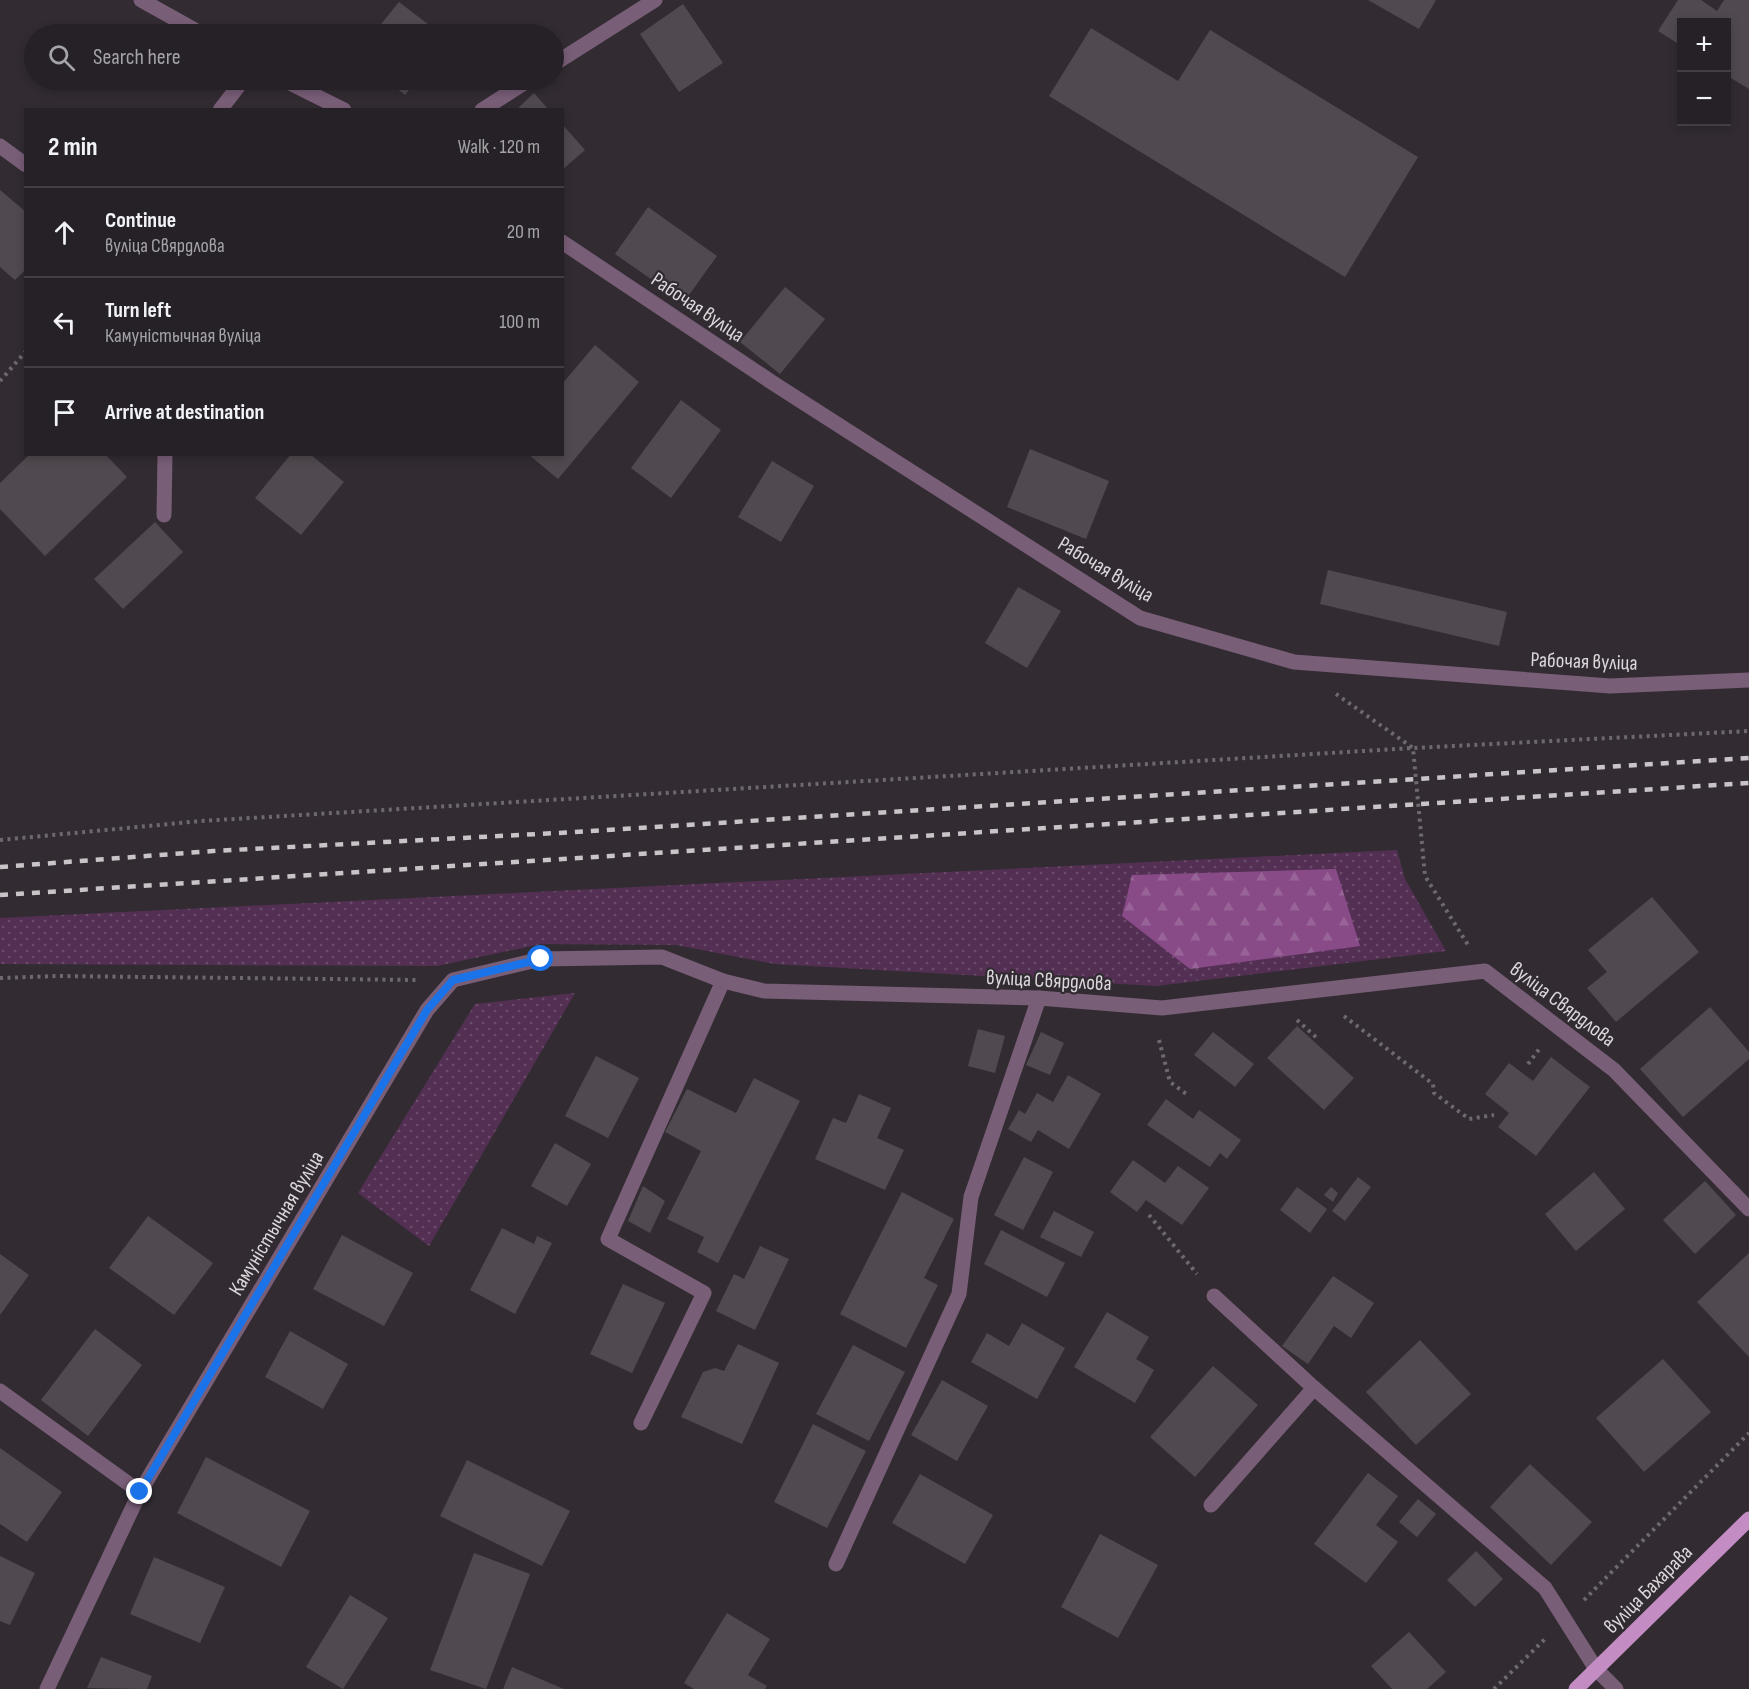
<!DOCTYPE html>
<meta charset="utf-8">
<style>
body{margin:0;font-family:"Sofia Sans Condensed",sans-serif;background:#2e292e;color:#f1f3f6}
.controls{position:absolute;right:18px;top:18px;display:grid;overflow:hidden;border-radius:0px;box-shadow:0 3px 9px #0003}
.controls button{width:54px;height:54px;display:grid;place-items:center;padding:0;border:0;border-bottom:2px solid #423e43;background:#262126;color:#f1f3f6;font:30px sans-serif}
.stop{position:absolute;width:18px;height:18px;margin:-14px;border:4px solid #1a73e8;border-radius:50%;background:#fff}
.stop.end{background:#1a73e8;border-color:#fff;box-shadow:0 2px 6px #0008}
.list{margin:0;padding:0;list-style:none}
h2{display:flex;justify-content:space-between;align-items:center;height:78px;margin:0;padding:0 24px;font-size:26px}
h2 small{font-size:20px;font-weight:400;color:#a4a3a7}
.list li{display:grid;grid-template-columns:39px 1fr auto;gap:18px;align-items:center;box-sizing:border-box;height:90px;padding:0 24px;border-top:2px solid #423e43}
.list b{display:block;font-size:22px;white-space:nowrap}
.list p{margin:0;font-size:20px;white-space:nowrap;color:#a4a3a7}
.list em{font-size:20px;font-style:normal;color:#a4a3a7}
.icon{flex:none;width:33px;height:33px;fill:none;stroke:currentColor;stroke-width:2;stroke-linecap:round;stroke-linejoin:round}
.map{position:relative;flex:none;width:1749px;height:1689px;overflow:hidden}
.search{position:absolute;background:#262126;box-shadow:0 3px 9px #0003;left:24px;top:24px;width:540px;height:66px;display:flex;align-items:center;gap:15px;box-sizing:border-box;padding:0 21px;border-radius:33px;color:#a4a3a7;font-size:22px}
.panel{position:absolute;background:#262126;box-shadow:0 3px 9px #0003;left:24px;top:108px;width:540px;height:348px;border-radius:0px}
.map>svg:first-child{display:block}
.grass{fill:url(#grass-dots)}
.forest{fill:url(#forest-firs)}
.building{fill:#50494f}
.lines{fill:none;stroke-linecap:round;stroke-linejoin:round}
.path{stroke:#6e696e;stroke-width:4;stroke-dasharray:3 4.5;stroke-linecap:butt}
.lane{stroke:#795e78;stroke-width:15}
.street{stroke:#795e78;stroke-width:15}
.primary{stroke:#c38cc2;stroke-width:15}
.rail{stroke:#c8c4c8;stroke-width:4.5;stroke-dasharray:8 8;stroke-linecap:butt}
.route{stroke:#1a73e8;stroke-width:8}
.labels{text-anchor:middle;stroke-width:4.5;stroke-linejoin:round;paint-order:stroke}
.street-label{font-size:21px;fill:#dbd7db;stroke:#322c32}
</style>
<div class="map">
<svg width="1749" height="1689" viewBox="0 0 1749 1689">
<defs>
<pattern id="grass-dots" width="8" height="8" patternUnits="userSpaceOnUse" patternTransform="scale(1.5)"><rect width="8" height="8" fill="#542f54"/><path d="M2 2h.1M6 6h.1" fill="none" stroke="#6c4c6c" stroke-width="1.8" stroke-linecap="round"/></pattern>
<pattern id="forest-firs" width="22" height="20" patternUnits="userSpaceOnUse" patternTransform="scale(1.5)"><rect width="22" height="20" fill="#884b88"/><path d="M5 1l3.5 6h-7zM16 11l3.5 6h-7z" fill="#986498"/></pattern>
</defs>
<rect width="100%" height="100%" fill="#322c32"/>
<!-- grass -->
<g class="grass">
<polygon points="1397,850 1405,879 1446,951 1156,986 775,964 676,945 541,944 437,966 0,964 0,918"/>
<polygon points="575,993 429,1246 358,1193 475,1004"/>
</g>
<!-- forest -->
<polygon class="forest" points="1336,869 1360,946 1190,969 1122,916 1132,875"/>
<!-- building -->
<g class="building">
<polygon points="1368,0 1436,0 1419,29"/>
<polygon points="1678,0 1701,0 1717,11 1724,0 1749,0 1749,89 1726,75 1726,22 1682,22 1682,46 1658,31"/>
<polygon points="399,2 441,34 373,34"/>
<polygon points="683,4 723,63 679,92 640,34"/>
<polygon points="1091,28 1178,81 1210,30 1418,157 1345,277 1049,96"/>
<polygon points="386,80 417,80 405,95"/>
<polygon points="534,93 549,110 516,110"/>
<polygon points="562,124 585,150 562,170"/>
<polygon points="0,190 26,212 26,269 15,280 0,267"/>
<polygon points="648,207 717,256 684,302 615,254"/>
<polygon points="785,287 825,319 780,374 740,342"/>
<polygon points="595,345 639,382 558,479 528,454 562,454 562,384"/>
<polygon points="681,400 721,430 671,498 631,468"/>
<polygon points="1030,449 1109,481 1086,539 1007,507"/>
<polygon points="30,454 105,454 127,477 45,556 0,509 0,483"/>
<polygon points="291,454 310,454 344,482 301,535 255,498"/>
<polygon points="772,461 814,486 781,542 738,517"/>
<polygon points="155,522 183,552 123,609 94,579"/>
<polygon points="1328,570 1507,612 1499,646 1320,604"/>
<polygon points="1018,587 1061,611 1027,668 985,643"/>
<polygon points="1652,897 1699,952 1616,1022 1587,988 1607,972 1588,950"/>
<polygon points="1710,1007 1749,1052 1749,1059 1683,1117 1640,1069"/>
<polygon points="1297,1026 1354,1078 1324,1110 1267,1058"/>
<polygon points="978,1029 1005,1036 995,1073 968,1066"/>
<polygon points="1041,1032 1064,1043 1050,1075 1026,1065"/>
<polygon points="1213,1032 1254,1064 1235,1087 1194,1055"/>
<polygon points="596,1056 639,1078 608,1138 565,1116"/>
<polygon points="1551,1057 1590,1087 1536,1156 1498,1127 1509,1113 1485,1094 1509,1063 1533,1081"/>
<polygon points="1068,1075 1101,1094 1069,1149 1038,1130 1031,1142 1008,1129 1019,1110 1025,1114 1037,1093 1053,1102"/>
<polygon points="754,1078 800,1101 718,1263 697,1252 704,1237 667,1219 701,1151 665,1132 687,1089 736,1113"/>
<polygon points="859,1094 891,1108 877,1138 904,1150 885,1190 815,1159 833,1118 846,1123"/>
<polygon points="1166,1099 1193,1119 1199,1110 1241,1140 1227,1159 1220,1153 1210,1167 1147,1125"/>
<polygon points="555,1143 591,1164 567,1206 531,1186"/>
<polygon points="1024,1157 1053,1172 1023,1230 994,1215"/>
<polygon points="1133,1160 1165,1183 1178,1166 1209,1188 1182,1225 1146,1200 1137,1212 1110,1192"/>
<polygon points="1594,1172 1625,1209 1576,1251 1545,1214"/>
<polygon points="1358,1177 1371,1187 1345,1221 1332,1211"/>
<polygon points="1705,1181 1736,1215 1695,1254 1663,1220"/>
<polygon points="643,1186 665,1201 650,1233 628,1221"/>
<polygon points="1297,1187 1327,1209 1310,1233 1280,1210"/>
<polygon points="1331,1187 1338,1193 1333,1202 1324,1195"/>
<polygon points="902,1192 954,1219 924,1278 938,1285 906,1348 840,1314"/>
<polygon points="1054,1211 1094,1232 1081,1257 1040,1237"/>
<polygon points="148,1216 213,1263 174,1315 109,1268"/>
<polygon points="502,1228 534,1244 537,1236 552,1243 515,1314 470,1290"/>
<polygon points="1001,1230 1065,1263 1047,1297 984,1264"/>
<polygon points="342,1235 413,1273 384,1326 313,1289"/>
<polygon points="760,1246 789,1259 755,1330 716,1311 734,1274 744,1279"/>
<polygon points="1749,1253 1749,1357 1697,1302"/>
<polygon points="0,1254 29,1275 0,1315"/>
<polygon points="1333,1276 1374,1303 1351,1338 1334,1326 1308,1364 1282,1346"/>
<polygon points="623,1284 665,1303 632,1373 590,1354"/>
<polygon points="1107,1312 1149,1337 1136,1359 1154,1370 1135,1403 1074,1367"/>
<polygon points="1022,1323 1065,1348 1037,1399 971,1362 987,1333 1009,1346"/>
<polygon points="95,1329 142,1365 88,1436 41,1400"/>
<polygon points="290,1331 348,1364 323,1409 265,1377"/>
<polygon points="1420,1340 1471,1394 1416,1445 1366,1392"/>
<polygon points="738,1344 779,1363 742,1444 681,1417 703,1372 715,1368 724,1371"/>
<polygon points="853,1345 905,1372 869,1441 816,1414"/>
<polygon points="1663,1359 1711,1412 1644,1472 1596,1418"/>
<polygon points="1213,1366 1258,1405 1195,1477 1150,1437"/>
<polygon points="942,1380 988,1406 957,1461 911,1435"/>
<polygon points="813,1424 866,1451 827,1528 774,1502"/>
<polygon points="0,1448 62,1492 27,1542 0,1524"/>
<polygon points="206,1457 310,1511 281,1567 177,1513"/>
<polygon points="467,1460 570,1511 542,1566 440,1516"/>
<polygon points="1530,1464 1592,1522 1551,1565 1490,1507"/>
<polygon points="1368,1473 1398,1496 1376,1525 1398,1542 1366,1583 1314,1544"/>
<polygon points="920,1474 993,1515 965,1564 892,1523"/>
<polygon points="1418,1499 1436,1514 1417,1537 1399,1522"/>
<polygon points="1100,1534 1158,1565 1118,1638 1061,1607"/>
<polygon points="1476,1551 1503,1579 1475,1607 1447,1580"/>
<polygon points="474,1553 530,1574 486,1689 430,1670"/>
<polygon points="0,1556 35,1573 10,1625 0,1621"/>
<polygon points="154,1557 225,1587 200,1643 130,1614"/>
<polygon points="350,1595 388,1618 343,1689 306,1667"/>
<polygon points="727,1613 770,1639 748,1675 767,1686 765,1689 694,1689 684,1683"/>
<polygon points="1409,1632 1446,1672 1427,1689 1392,1689 1371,1666"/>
<polygon points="101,1657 152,1676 147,1689 87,1688"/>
<polygon points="512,1667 564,1689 503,1689"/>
</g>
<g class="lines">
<!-- path -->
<g class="path">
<polyline points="0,381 26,351"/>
<polyline points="1336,694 1413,748 1425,876 1468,945"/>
<polyline points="0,840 201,821 1413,748 1749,731"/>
<polyline points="0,978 58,976 417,980"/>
<polyline points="1344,1016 1433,1084 1434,1093 1469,1119 1494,1115"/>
<polyline points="1297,1020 1318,1039"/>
<polyline points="1159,1040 1170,1082 1189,1096"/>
<polyline points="1528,1064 1540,1048"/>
<polyline points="1149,1215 1197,1274"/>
<polyline points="1584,1600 1749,1433"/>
<polyline points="1494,1689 1545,1639"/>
</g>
<!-- lane -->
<g class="lane">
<polyline points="220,110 243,80"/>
<polyline points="0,146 26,165"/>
<polyline points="164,515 165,454"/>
<polyline points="1214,1296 1314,1388 1545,1588 1596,1669 1616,1689"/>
<polyline points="641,1423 704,1293 608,1239 723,981"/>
<polyline points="1211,1505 1314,1388"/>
<polyline points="836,1564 959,1294 971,1197 1039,998"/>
</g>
<!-- street -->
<g class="street">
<polyline points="141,0 202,34"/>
<polyline points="554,64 655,0"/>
<polyline points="284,80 344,110"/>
<polyline points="482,110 529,80"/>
<polyline points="562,242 776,385 1140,618 1294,662 1610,686 1749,680"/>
<polyline points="0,1391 140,1492"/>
<polyline points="47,1689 140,1492 427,1010 453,980 541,959 662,957 723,981 764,991 1039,998 1162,1008 1485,971 1614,1070 1749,1209"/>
</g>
<!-- primary -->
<polyline class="primary" points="1576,1689 1749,1519"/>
<!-- rail -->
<g class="rail">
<polyline points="0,867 213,851 558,833 1749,758"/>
<polyline points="0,895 1749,783"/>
</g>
</g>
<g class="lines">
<!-- route -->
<polyline class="route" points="140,1492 427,1010 453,980 541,959"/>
</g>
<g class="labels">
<!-- street labels -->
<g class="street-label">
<text transform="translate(698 307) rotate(34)" y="7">Рабочая вуліца</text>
<text transform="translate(1106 569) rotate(31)" y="7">Рабочая вуліца</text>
<text transform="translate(1584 661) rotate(2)" y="7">Рабочая вуліца</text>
<text transform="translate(1049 980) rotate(3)" y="7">вуліца Свярдлова</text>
<text transform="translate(1563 1004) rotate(37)" y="7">вуліца Свярдлова</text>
<text transform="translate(276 1223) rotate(-59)" y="7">Камуністычная вуліца</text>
<text transform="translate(1648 1589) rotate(-45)" y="7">вуліца Бахарава</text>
</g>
</g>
</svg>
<div class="controls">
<button>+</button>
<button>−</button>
</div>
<div class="stop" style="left:541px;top:959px"></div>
<div class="stop end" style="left:140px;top:1492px"></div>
<div class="search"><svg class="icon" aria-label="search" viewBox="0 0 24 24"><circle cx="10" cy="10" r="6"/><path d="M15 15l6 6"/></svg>Search here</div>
<section class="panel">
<h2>2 min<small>Walk · 120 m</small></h2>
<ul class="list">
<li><svg class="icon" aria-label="ahead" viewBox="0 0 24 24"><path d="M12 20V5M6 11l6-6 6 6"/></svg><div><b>Continue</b><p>вуліца Свярдлова</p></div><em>20 m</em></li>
<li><svg class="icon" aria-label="left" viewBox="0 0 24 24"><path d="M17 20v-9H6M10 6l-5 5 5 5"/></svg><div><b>Turn left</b><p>Камуністычная вуліца</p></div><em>100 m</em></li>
<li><svg class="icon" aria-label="arrive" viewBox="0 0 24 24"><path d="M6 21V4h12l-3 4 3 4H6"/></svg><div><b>Arrive at destination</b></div></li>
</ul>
</section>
</div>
